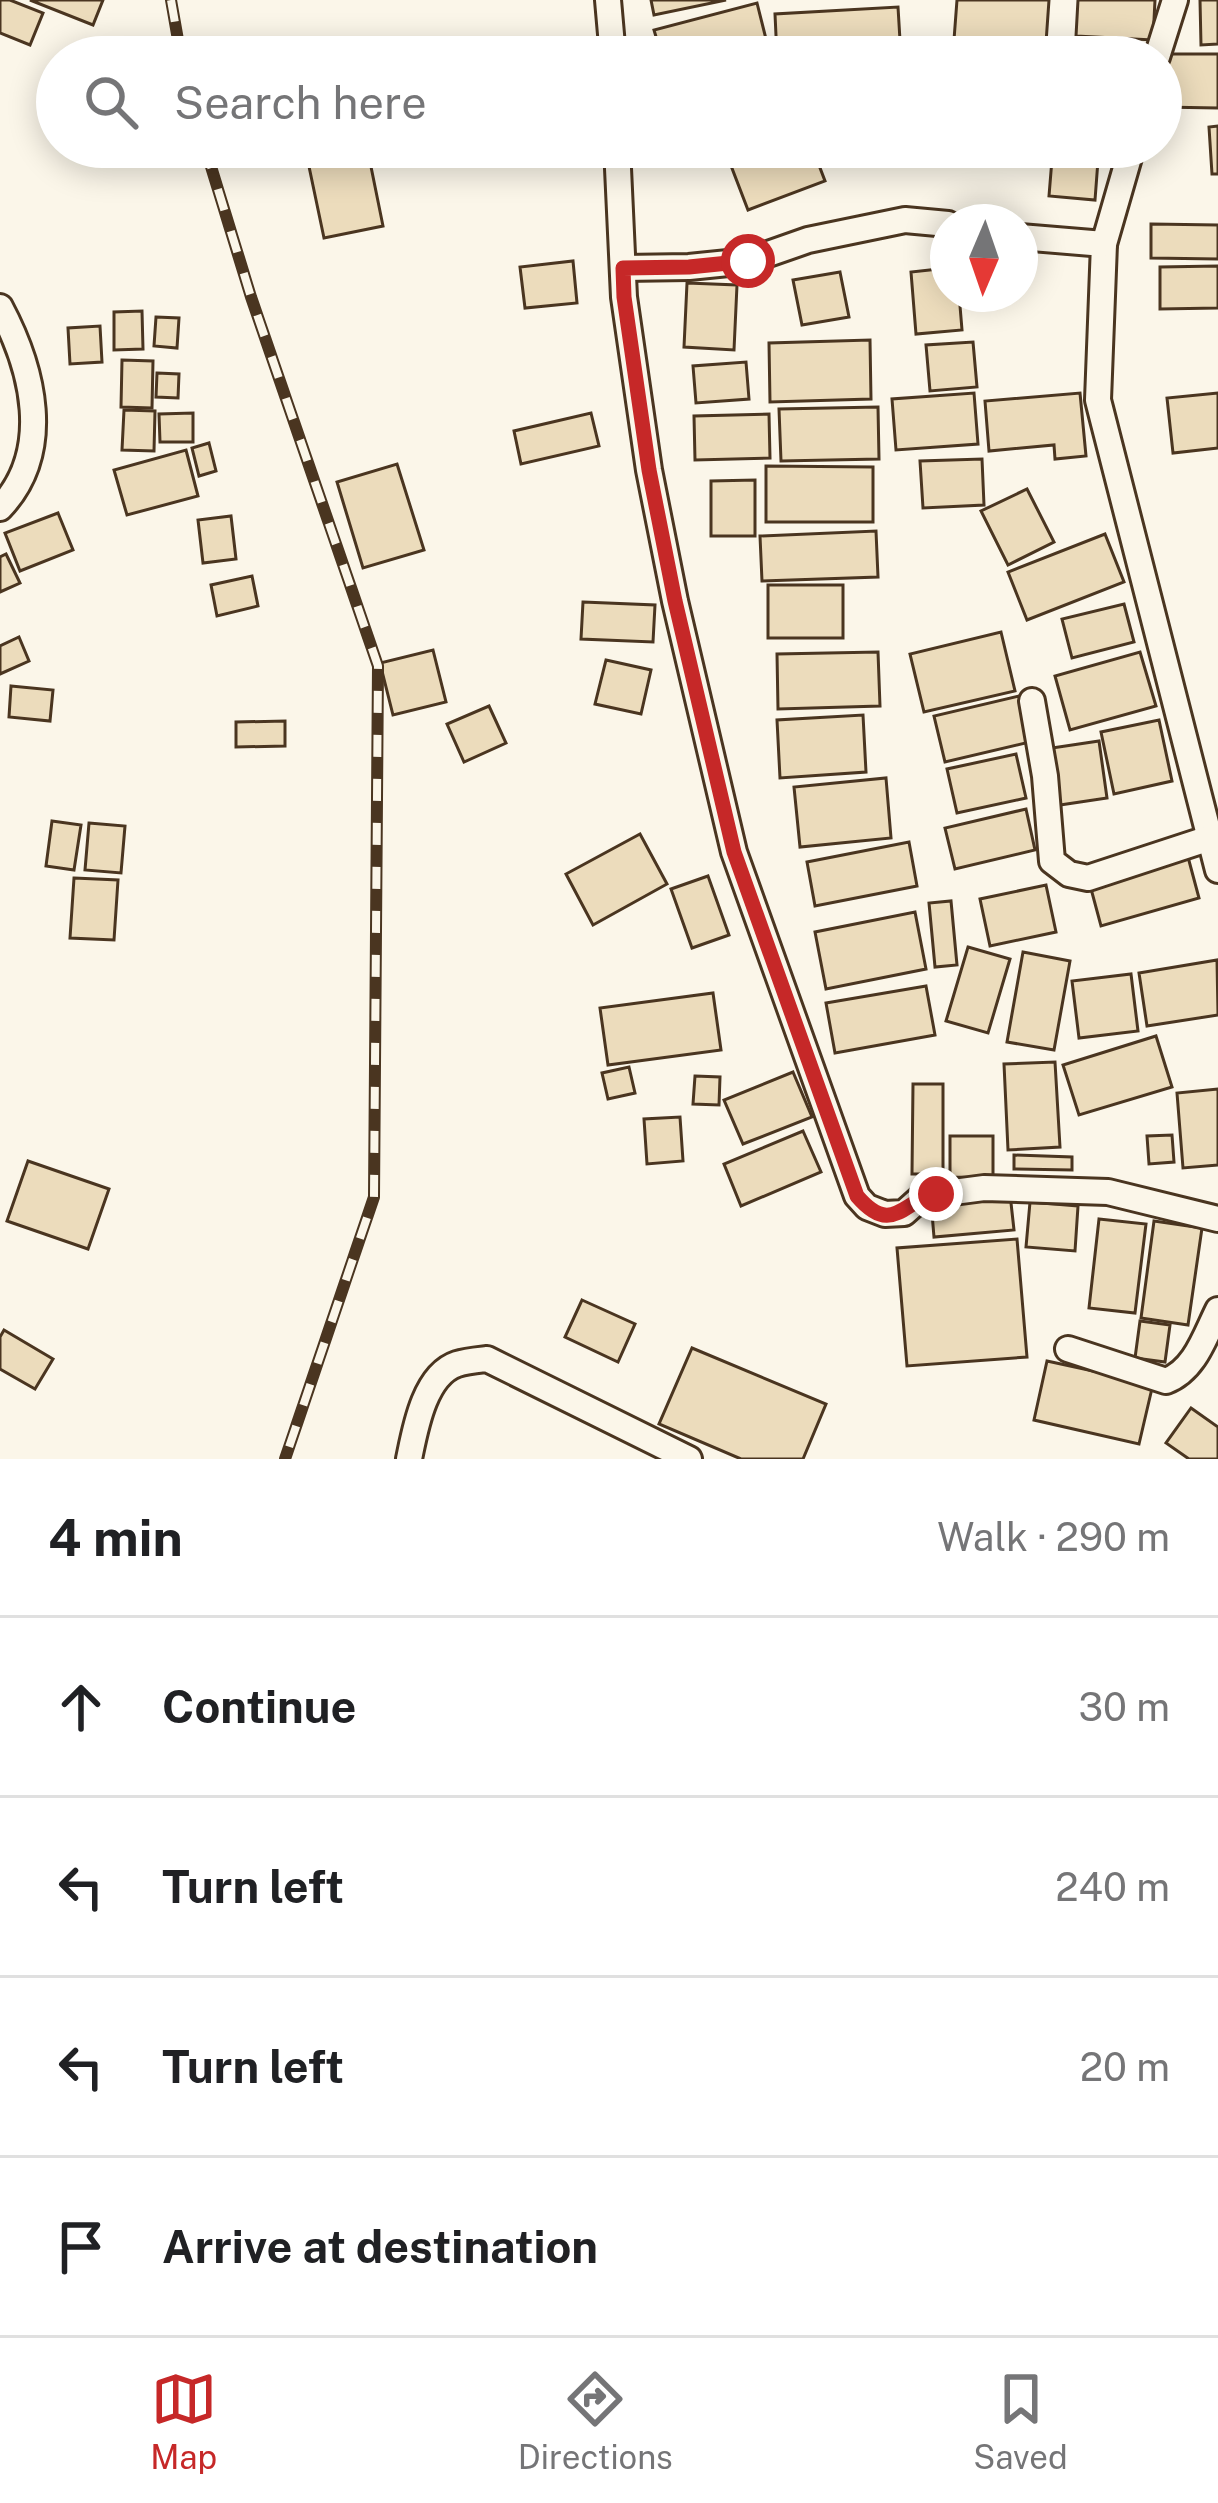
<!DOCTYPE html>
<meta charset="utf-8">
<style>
body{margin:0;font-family:"Public Sans",sans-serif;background:#f6f6f6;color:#202124}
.compass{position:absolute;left:930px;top:204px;width:108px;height:108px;border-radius:50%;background:#fff;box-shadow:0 6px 30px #0003;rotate:182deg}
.stop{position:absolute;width:36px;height:36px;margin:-27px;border:9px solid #c62828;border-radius:50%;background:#fff}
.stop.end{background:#c62828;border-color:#fff;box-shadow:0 3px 12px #0008}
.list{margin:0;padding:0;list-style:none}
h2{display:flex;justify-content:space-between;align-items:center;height:156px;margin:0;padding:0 48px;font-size:51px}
h2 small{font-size:39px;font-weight:400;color:#757577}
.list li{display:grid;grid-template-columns:78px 1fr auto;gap:36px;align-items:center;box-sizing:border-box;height:180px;padding:0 48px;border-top:3px solid #e0e0e0}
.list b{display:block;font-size:45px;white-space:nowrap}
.list em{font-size:39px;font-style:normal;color:#757577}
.icon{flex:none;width:66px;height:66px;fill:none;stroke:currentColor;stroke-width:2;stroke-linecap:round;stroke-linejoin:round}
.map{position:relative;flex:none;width:1218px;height:1459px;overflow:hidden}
.search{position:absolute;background:#fff;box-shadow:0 6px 30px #0003;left:36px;right:36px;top:36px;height:132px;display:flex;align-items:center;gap:30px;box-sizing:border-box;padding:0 42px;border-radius:66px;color:#757577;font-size:45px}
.sheet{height:876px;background:#fff}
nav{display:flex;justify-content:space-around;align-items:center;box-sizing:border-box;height:168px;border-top:3px solid #e0e0e0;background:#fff;font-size:33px;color:#757577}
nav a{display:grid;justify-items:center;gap:6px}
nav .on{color:#c62828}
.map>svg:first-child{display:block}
.building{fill:#ecdcbc;stroke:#4a3520;stroke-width:3}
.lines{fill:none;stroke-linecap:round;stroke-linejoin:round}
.minor-casing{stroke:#4a3520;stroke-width:30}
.minor{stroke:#fbf6e9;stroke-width:24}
.rail-casing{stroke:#4a3520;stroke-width:12}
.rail{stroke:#fbf6e9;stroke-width:8;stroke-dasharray:22;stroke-linecap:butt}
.route{stroke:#c62828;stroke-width:15}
</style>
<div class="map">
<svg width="1218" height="1459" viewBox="0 0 1218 1459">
<rect width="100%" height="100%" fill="#fbf6e9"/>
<!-- building -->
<g class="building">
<polygon points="0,0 10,0 43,13 30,45 0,33"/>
<polygon points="30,0 103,0 93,25"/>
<polygon points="651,0 726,0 654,15"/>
<polygon points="957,0 1049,0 1045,57 953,53"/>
<polygon points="1078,0 1155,0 1153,40 1076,36"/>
<polygon points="1200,0 1218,0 1218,44 1201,45"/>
<polygon points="757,3 769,51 746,57 662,57 654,30"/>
<polygon points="898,7 901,57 777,57 775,14"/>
<polygon points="1081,49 1143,52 1143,57 1081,57"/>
<polygon points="1161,54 1218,54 1218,108 1161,107"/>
<polygon points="1218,126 1218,174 1212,174 1209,127"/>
<polygon points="355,147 367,147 383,226 324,238 307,157"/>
<polygon points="772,147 812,147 825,181 748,210 730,163"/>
<polygon points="1053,147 1099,147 1095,200 1049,196"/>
<polygon points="1151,224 1218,225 1218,259 1151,258"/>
<polygon points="573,261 577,303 525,308 520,267"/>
<polygon points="1218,266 1218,308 1160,309 1160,267"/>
<polygon points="948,268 948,294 959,294 962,330 916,334 911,272"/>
<polygon points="840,272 849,317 802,325 793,280"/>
<polygon points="687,283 737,285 734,350 684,347"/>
<polygon points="142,311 143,349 114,350 114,312"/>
<polygon points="156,317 179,318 177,348 154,346"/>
<polygon points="100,326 102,362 70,364 68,328"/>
<polygon points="870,340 871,399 770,402 769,343"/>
<polygon points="973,342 977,387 930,391 926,345"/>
<polygon points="122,360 153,361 152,408 121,407"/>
<polygon points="746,362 749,399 696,403 693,366"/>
<polygon points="157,373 179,374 178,398 156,397"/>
<polygon points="974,393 978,444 896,450 892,399"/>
<polygon points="1080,393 1086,456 1055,459 1054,445 989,451 985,401"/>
<polygon points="1218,393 1218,448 1173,453 1167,398"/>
<polygon points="878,407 879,459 781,461 779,409"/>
<polygon points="124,410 155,411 154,451 122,450"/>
<polygon points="193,413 193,442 160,442 159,414"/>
<polygon points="591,413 599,446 521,464 514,431"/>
<polygon points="769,414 770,458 695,460 694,416"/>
<polygon points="209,443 216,471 199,476 192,448"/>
<polygon points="186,450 198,496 127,515 114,470"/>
<polygon points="982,459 984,505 923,508 920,461"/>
<polygon points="397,464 424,550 363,568 337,482"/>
<polygon points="766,466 873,467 873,522 766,522"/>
<polygon points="755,480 755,536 711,536 711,481"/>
<polygon points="1027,489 1054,542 1008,565 981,511"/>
<polygon points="58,513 73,550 20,571 5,533"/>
<polygon points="231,516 236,559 203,563 198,520"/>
<polygon points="876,531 878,577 762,581 760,536"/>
<polygon points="1105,534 1124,582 1027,620 1008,572"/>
<polygon points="6,554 20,583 0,592 0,557"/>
<polygon points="252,576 258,606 217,616 211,585"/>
<rect x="768" y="585" width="75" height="53"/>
<polygon points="583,602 655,605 653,642 581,639"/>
<polygon points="1124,604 1134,642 1072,658 1062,619"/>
<polygon points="1001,632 1015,691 924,712 910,654"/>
<polygon points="19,637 29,661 0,674 0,646"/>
<polygon points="433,650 446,702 393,715 380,663"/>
<polygon points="878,652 880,706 778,709 777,654"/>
<polygon points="1140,652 1156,706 1070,730 1055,676"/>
<polygon points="606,660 651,670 641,714 595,704"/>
<polygon points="11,686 53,690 50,721 9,717"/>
<polygon points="1019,696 1030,742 945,762 934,716"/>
<polygon points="489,706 506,743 464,762 447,724"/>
<polygon points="863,715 866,772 780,778 777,720"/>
<polygon points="1159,720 1172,781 1114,794 1101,732"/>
<polygon points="285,721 285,746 236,747 236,722"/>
<polygon points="1099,741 1107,798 1060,805 1052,748"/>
<polygon points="1016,754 1026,798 957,813 947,769"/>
<polygon points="886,778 891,838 800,847 794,787"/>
<polygon points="1026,809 1035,850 955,869 945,828"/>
<polygon points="52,821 81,825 74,870 46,866"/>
<polygon points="89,823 125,826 121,873 85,870"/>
<polygon points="640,834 667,884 593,925 566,874"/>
<polygon points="909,842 917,886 815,906 807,862"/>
<polygon points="1188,857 1199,898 1101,926 1090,885"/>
<polygon points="708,876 729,935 692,948 671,889"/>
<polygon points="74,878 118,880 114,940 70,938"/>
<polygon points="1046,885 1056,932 990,946 980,899"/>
<polygon points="951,901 957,965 935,967 929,903"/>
<polygon points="915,912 926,969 826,989 815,932"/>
<polygon points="968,947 1010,959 988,1033 946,1021"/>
<polygon points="1023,952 1070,961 1054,1050 1007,1042"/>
<polygon points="1217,960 1218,1015 1147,1026 1139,973"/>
<polygon points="1131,974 1138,1031 1079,1038 1072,981"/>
<polygon points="926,986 935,1035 835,1053 826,1003"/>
<polygon points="713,993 721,1050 608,1065 600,1008"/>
<polygon points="1156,1036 1172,1087 1079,1115 1063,1065"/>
<polygon points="1055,1062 1060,1147 1008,1150 1004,1064"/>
<polygon points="629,1067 635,1093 608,1099 602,1073"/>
<polygon points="793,1072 812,1117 743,1144 724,1100"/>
<polygon points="695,1076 720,1077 719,1105 693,1104"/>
<polygon points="913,1084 943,1084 943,1174 912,1174"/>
<polygon points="1218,1089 1218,1165 1183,1168 1177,1093"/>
<polygon points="680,1117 683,1161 647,1164 644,1119"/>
<polygon points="803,1131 821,1172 741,1206 724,1164"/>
<polygon points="1172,1135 1174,1162 1149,1164 1147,1136"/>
<polygon points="950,1136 993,1136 993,1178 950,1177"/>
<polygon points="1014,1155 1072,1157 1072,1170 1014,1169"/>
<polygon points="28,1161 109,1189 88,1249 7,1221"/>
<polygon points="1010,1194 1014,1230 934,1237 931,1201"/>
<polygon points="1030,1202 1078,1206 1075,1251 1026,1247"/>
<polygon points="1099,1219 1146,1224 1135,1313 1089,1308"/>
<polygon points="1154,1221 1202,1228 1188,1325 1141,1318"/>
<polygon points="1017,1239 1027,1357 907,1366 897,1248"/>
<polygon points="582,1300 635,1324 618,1362 565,1337"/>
<polygon points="1140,1321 1170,1325 1165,1362 1135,1358"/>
<polygon points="4,1330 53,1359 35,1389 0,1369 0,1337"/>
<polygon points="692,1348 826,1404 803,1459 741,1459 659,1424"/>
<polygon points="1047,1361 1153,1384 1139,1444 1034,1420"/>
<polygon points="1191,1408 1218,1427 1218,1459 1189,1459 1166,1443"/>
</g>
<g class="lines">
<!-- minor casing -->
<g class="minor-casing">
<g id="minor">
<polyline points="608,0 613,57"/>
<polyline points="1157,57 1175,0"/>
<polyline points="617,147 624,297 649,470 675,601 734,852 857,1196 867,1207 885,1214 904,1213 923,1196 984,1188 1108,1192 1218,1219"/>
<polyline points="1132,147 1104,244 1098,400 1218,870"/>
<polyline points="1020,237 1104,244"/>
<polyline points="623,268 689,267 748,261 808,240 905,220 948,224"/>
<path d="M0 307C33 369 54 451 0 508"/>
<polyline points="1032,701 1045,776 1052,861 1069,874 1088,878 1210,838"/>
<path d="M1068 1349 1166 1381C1195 1370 1205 1336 1218 1310"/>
<path d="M409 1459C415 1430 424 1375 457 1364 466 1361 478 1360 487 1359L689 1459"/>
</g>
</g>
<!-- minor -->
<use href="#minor" class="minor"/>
<!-- rail casing -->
<g class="rail-casing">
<g id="rail">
<polyline points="171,0 181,57"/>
<polyline points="205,147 251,297 378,666 374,1197 285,1459"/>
</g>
</g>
<!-- rail -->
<use href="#rail" class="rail"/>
</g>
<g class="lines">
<!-- route -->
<path class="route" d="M748 261 689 267 623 268 624 297 649 470 675 601 734 852 857 1196C893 1238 904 1199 936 1194"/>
</g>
</svg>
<svg class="compass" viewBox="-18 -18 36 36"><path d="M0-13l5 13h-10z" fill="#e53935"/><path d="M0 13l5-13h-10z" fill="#757577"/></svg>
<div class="stop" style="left:748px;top:261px"></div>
<div class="stop end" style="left:936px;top:1194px"></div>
<div class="search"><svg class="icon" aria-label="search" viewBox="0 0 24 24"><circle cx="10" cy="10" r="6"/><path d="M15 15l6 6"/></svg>Search here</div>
</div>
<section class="sheet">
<h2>4 min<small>Walk · 290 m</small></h2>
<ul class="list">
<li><svg class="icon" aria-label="ahead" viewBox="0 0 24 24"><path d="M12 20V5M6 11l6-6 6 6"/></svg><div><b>Continue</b></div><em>30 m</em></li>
<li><svg class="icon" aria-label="left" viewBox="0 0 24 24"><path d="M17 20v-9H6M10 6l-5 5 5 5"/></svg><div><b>Turn left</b></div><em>240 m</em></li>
<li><svg class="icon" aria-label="left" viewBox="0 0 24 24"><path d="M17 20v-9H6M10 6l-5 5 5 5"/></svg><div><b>Turn left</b></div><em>20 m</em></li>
<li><svg class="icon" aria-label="arrive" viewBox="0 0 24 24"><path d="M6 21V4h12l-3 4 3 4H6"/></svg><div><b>Arrive at destination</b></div></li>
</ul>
</section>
<nav>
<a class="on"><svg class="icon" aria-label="map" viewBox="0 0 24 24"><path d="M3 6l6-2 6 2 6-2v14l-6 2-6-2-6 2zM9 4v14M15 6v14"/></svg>Map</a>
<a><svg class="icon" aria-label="directions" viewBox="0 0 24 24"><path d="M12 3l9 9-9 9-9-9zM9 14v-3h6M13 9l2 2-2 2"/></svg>Directions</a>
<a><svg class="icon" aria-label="saved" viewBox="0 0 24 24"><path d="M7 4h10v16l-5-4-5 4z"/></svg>Saved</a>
</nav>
